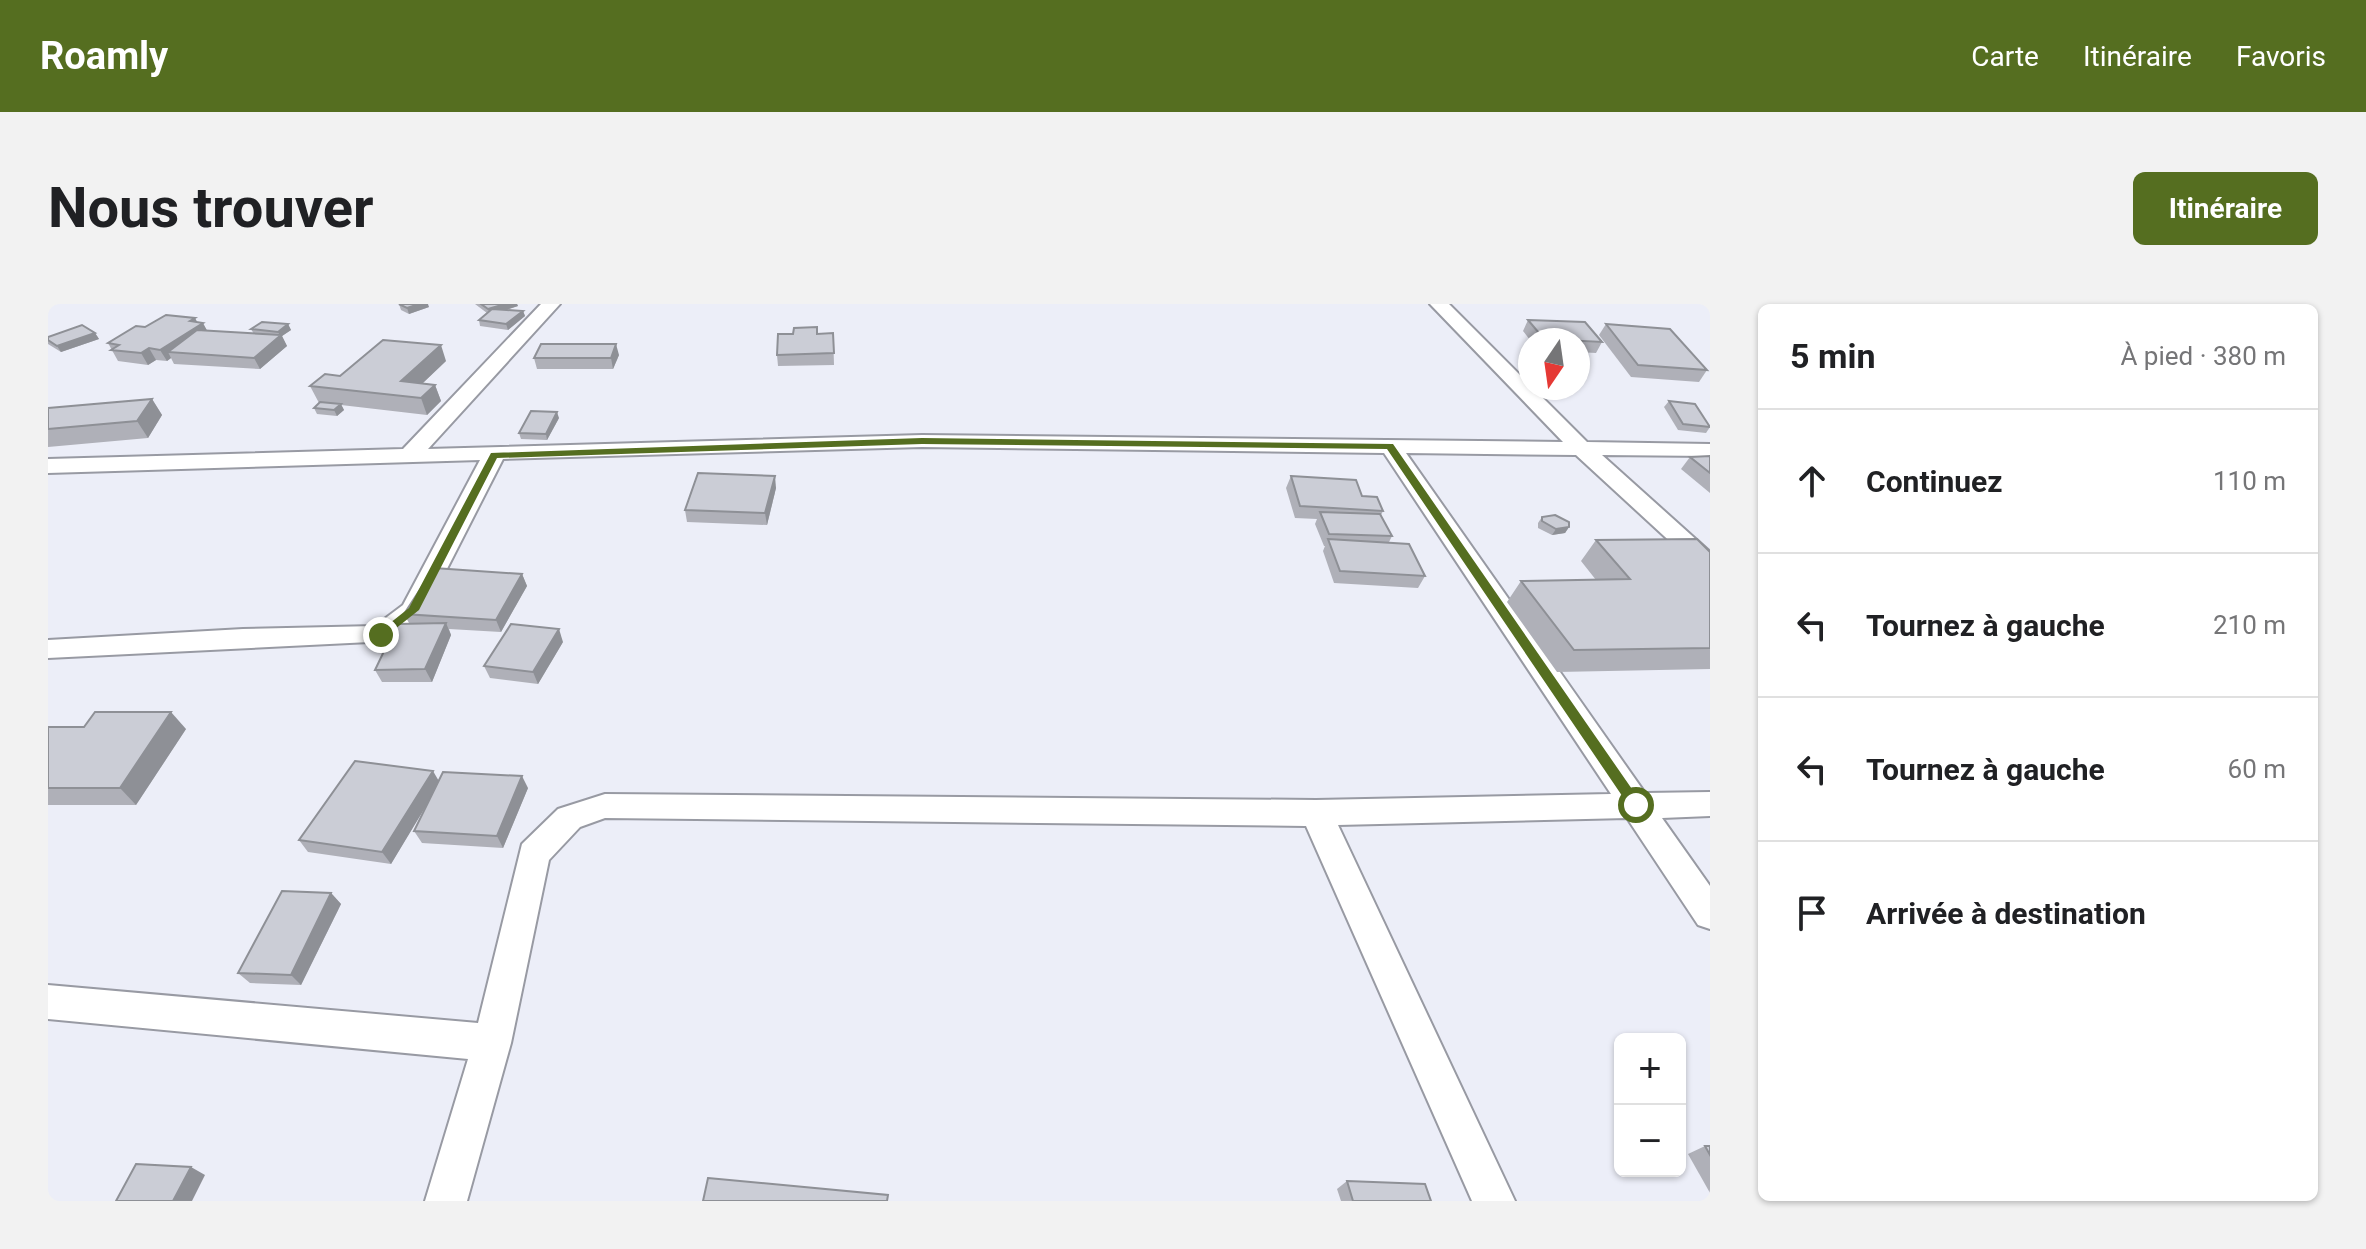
<!DOCTYPE html>
<html lang="fr">
<meta charset="utf-8">
<style>
body{margin:0;font-family:Roboto,sans-serif;background:#f2f2f2;color:#202124}
.controls{position:absolute;right:24px;bottom:24px;display:grid;overflow:hidden;border-radius:12px;box-shadow:0 2px 6px #0004}
.controls button{width:72px;height:72px;display:grid;place-items:center;padding:0;border:0;border-bottom:2px solid #e0e0e0;background:#fff;color:#202124;font:40px sans-serif}
.compass{position:absolute;left:1470px;top:24px;width:72px;height:72px;border-radius:50%;background:#fff;box-shadow:0 2px 6px #0004;rotate:193deg}
.stop{position:absolute;width:24px;height:24px;margin:-18px;border:6px solid #556e20;border-radius:50%;background:#fff}
.stop.end{background:#556e20;border-color:#fff;box-shadow:0 2px 8px #0008}
.list{margin:0;padding:0;list-style:none}
h2{display:flex;justify-content:space-between;align-items:center;height:104px;margin:0;padding:0 32px;font-size:34px}
h2 small{font-size:26px;font-weight:400;color:#757577}
.list li{display:grid;grid-template-columns:52px 1fr auto;gap:24px;align-items:center;box-sizing:border-box;height:144px;padding:0 32px;border-top:2px solid #e0e0e0}
.list b{display:block;font-size:30px;white-space:nowrap}
.list em{font-size:26px;font-style:normal;color:#757577}
.icon{flex:none;width:44px;height:44px;fill:none;stroke:currentColor;stroke-width:2;stroke-linecap:round;stroke-linejoin:round}
.map{position:relative;flex:none;width:1662px;height:897px;overflow:hidden;border-radius:12px}
header{display:flex;align-items:center;gap:48px;box-sizing:border-box;height:112px;padding:0 40px;background:#556e20;color:#fff}
header strong{font-size:38px}
nav{display:flex;gap:44px;margin-inline-start:auto;font-size:28px}
.intro{display:flex;align-items:center;justify-content:space-between;box-sizing:border-box;height:192px;padding:0 48px}
h1{margin:0;font-size:56px}
.button{padding:20px 36px;border-radius:12px;background:#556e20;color:#fff;font-size:28px;font-weight:700}
main{display:flex;gap:48px;padding:0 48px}
aside{flex:1;background:#fff;border-radius:12px;box-shadow:0 2px 6px #0004}
.map>svg:first-child{display:block}
.lines{fill:none;stroke-linecap:round;stroke-linejoin:round}
.street-casing{stroke:#989aa3;stroke-width:4}
.street{fill:#fff;fill-rule:evenodd}
.wall{fill:#afb0b8}
.shaded-wall{fill:#8e9096}
.building{fill:#cbcdd6;stroke:#8e9096;stroke-width:2}
.route{fill:#556e20}
</style>
<header>
<strong>Roamly</strong>
<nav><a>Carte</a><a>Itinéraire</a><a>Favoris</a></nav>
</header>
<div class="intro"><h1>Nous trouver</h1><a class="button">Itinéraire</a></div>
<main>
<div class="map">
<svg width="1662" height="897" viewBox="0 0 1662 897">
<rect width="100%" height="100%" fill="#eceef8"/>
<g class="lines">
<!-- street casing -->
<g class="street-casing">
<polygon id="street" points="493,0 512,0 380,145 874,131 1515,138 1382,0 1401,0 1539,138 1662,140 1662,152 1554,151 1662,248 1662,269 1653,266 1528,151 1358,149 1597,489 1662,488 1662,512 1614,514 1662,582 1662,625 1650,621 1579,514 1290,521 1467,897 1424,897 1258,522 557,514 532,523 501,556 463,739 419,897 377,897 420,755 0,715 0,681 430,719 474,540 510,505 557,490 1268,496 1563,490 1336,149 874,143 455,155 378,306 342,337 0,354 0,336 195,325 327,322 355,301 432,156 0,169 0,155 355,145"/>
</g>
<!-- street -->
<use href="#street" class="street"/>
</g>
<!-- wall -->
<g class="wall">
<polygon points="351,0 381,3 361,10 353,6"/>
<polygon points="427,0 469,0 470,2 458,6 475,7 477,12 460,26 432,22 431,16 439,9"/>
<polygon points="1480,16 1554,38 1548,49 1530,48 1530,36 1482,36 1475,27"/>
<polygon points="149,18 159,27 206,30 203,25 240,20 243,26 234,32 239,42 212,65 126,60 123,54 119,57 108,56 100,61 70,57 60,39 97,23"/>
<polygon points="1558,20 1659,66 1651,78 1583,73 1551,31"/>
<polygon points="47,29 51,35 13,48 0,40 0,33"/>
<polygon points="785,29 786,61 730,62 729,51 769,30"/>
<polygon points="571,51 565,65 489,65 486,54"/>
<polygon points="398,57 375,79 387,81 393,97 379,111 293,101 296,106 289,112 269,110 266,104 271,99 262,82 292,72"/>
<polygon points="104,95 114,111 100,134 0,143 0,104"/>
<polygon points="1621,97 1662,123 1658,129 1630,126 1616,103"/>
<polygon points="511,114 499,136 473,135 471,129"/>
<polygon points="1662,152 1662,189 1633,165 1642,153"/>
<polygon points="1243,172 1314,192 1335,207 1333,211 1344,232 1341,238 1377,272 1370,284 1286,279 1275,247 1277,242 1276,242 1267,220 1269,215 1247,214 1238,184"/>
<polygon points="728,184 719,221 639,218 637,206"/>
<polygon points="1494,213 1521,223 1517,229 1504,231 1490,224 1490,219"/>
<polygon points="1548,236 1662,248 1662,365 1509,368 1459,298 1473,277 1548,276 1533,257"/>
<polygon points="474,270 479,282 453,328 401,325 403,331 384,378 334,378 327,366 361,319 356,310"/>
<polygon points="515,338 490,380 442,374 436,362"/>
<polygon points="0,423 138,425 88,501 0,501"/>
<polygon points="390,477 480,484 455,544 374,539 366,527 381,496 343,560 260,548 251,536"/>
<polygon points="283,589 293,600 253,681 202,679 190,669"/>
<polygon points="1657,842 1662,842 1662,889 1640,850"/>
<polygon points="1299,877 1383,897 1293,897 1289,885"/>
</g>
<!-- shaded-wall -->
<g class="shaded-wall">
<polygon points="371,0 380,0 381,3 361,10 359,4"/>
<polygon points="457,0 469,0 470,2 442,11 440,5"/>
<polygon points="475,7 477,12 460,26 458,20"/>
<polygon points="147,14 151,21 155,19 161,30 120,48 123,54 119,57 112,46 142,17"/>
<polygon points="240,20 243,26 234,32 239,42 212,65 206,54 232,32 230,28"/>
<polygon points="47,29 51,35 13,48 9,42"/>
<polygon points="568,40 571,51 565,65 563,54"/>
<polygon points="393,41 398,57 360,93 353,77"/>
<polygon points="101,44 108,56 100,61 93,49"/>
<polygon points="387,81 393,97 379,111 373,94"/>
<polygon points="104,95 114,111 100,134 89,117"/>
<polygon points="293,100 296,106 289,112 286,106"/>
<polygon points="509,108 511,114 499,136 498,130"/>
<polygon points="727,172 728,184 719,221 717,209"/>
<polygon points="1521,223 1517,229 1504,231 1508,225"/>
<polygon points="474,270 479,282 453,328 448,316"/>
<polygon points="398,319 403,331 384,378 377,365"/>
<polygon points="511,325 515,338 490,380 485,368"/>
<polygon points="123,408 138,425 88,501 72,484"/>
<polygon points="385,467 392,479 343,560 334,548"/>
<polygon points="474,472 480,484 455,544 449,532"/>
<polygon points="283,589 293,600 253,681 243,671"/>
<polygon points="143,863 157,871 144,897 125,897"/>
</g>
<!-- building -->
<g class="building">
<polygon points="351,0 371,0 359,4"/>
<polygon points="433,0 457,0 440,5"/>
<polygon points="444,5 475,7 458,20 431,16"/>
<polygon points="118,11 147,14 142,17 155,19 112,46 101,44 93,49 63,46 71,41 60,39 88,22 97,23"/>
<polygon points="1480,16 1537,18 1554,38 1496,35"/>
<polygon points="214,18 240,20 230,28 203,25"/>
<polygon points="1558,20 1622,25 1659,66 1590,61"/>
<polygon points="34,21 47,29 9,42 0,36 0,33"/>
<polygon points="769,23 769,30 785,29 786,49 729,51 730,30 745,30 746,24"/>
<polygon points="149,26 233,31 206,54 120,48"/>
<polygon points="335,36 393,41 353,77 387,81 373,94 262,82 277,70 292,72"/>
<polygon points="493,40 568,40 563,54 486,54"/>
<polygon points="104,95 89,117 0,125 0,104"/>
<polygon points="1621,97 1647,100 1662,123 1635,120"/>
<polygon points="272,98 293,100 286,106 266,104"/>
<polygon points="483,107 509,108 498,130 471,129"/>
<polygon points="1662,152 1662,169 1642,153"/>
<polygon points="650,169 727,172 717,209 637,206"/>
<polygon points="1243,172 1308,176 1314,192 1329,193 1335,207 1252,202"/>
<polygon points="1272,208 1332,210 1344,232 1281,230"/>
<polygon points="1507,211 1521,218 1521,223 1508,225 1494,217 1494,213"/>
<polygon points="1280,235 1361,240 1377,272 1292,267"/>
<polygon points="1649,235 1662,248 1662,344 1526,346 1473,277 1582,275 1548,236"/>
<polygon points="386,264 474,270 448,316 356,310"/>
<polygon points="398,319 377,365 327,366 349,320"/>
<polygon points="463,320 511,325 485,368 436,362"/>
<polygon points="47,408 123,408 72,484 0,484 0,423 36,423"/>
<polygon points="307,457 385,467 334,548 251,536"/>
<polygon points="395,468 474,472 449,532 366,527"/>
<polygon points="234,587 283,589 243,671 190,669"/>
<polygon points="1657,842 1662,842 1662,851"/>
<polygon points="88,860 143,863 125,897 68,897"/>
<polygon points="660,874 840,891 839,897 655,897"/>
<polygon points="1299,877 1377,880 1383,897 1305,897"/>
</g>
<!-- route -->
<polygon class="route" points="874,134 1345,140 1595,501 1593,505 1583,505 1339,145 874,140 449,154 371,306 337,333 327,331 361,304 443,149"/>
</svg>
<div class="controls">
<button>+</button>
<button>−</button>
</div>
<svg class="compass" viewBox="-18 -18 36 36"><path d="M0-13l5 13h-10z" fill="#e53935"/><path d="M0 13l5-13h-10z" fill="#757577"/></svg>
<div class="stop" style="left:1588px;top:501px"></div>
<div class="stop end" style="left:333px;top:331px"></div>
</div>
<aside>
<h2>5 min<small>À pied · 380 m</small></h2>
<ul class="list">
<li><svg class="icon" aria-label="ahead" viewBox="0 0 24 24"><path d="M12 20V5M6 11l6-6 6 6"/></svg><div><b>Continuez</b></div><em>110 m</em></li>
<li><svg class="icon" aria-label="left" viewBox="0 0 24 24"><path d="M17 20v-9H6M10 6l-5 5 5 5"/></svg><div><b>Tournez à gauche</b></div><em>210 m</em></li>
<li><svg class="icon" aria-label="left" viewBox="0 0 24 24"><path d="M17 20v-9H6M10 6l-5 5 5 5"/></svg><div><b>Tournez à gauche</b></div><em>60 m</em></li>
<li><svg class="icon" aria-label="arrive" viewBox="0 0 24 24"><path d="M6 21V4h12l-3 4 3 4H6"/></svg><div><b>Arrivée à destination</b></div></li>
</ul>
</aside>
</main>
